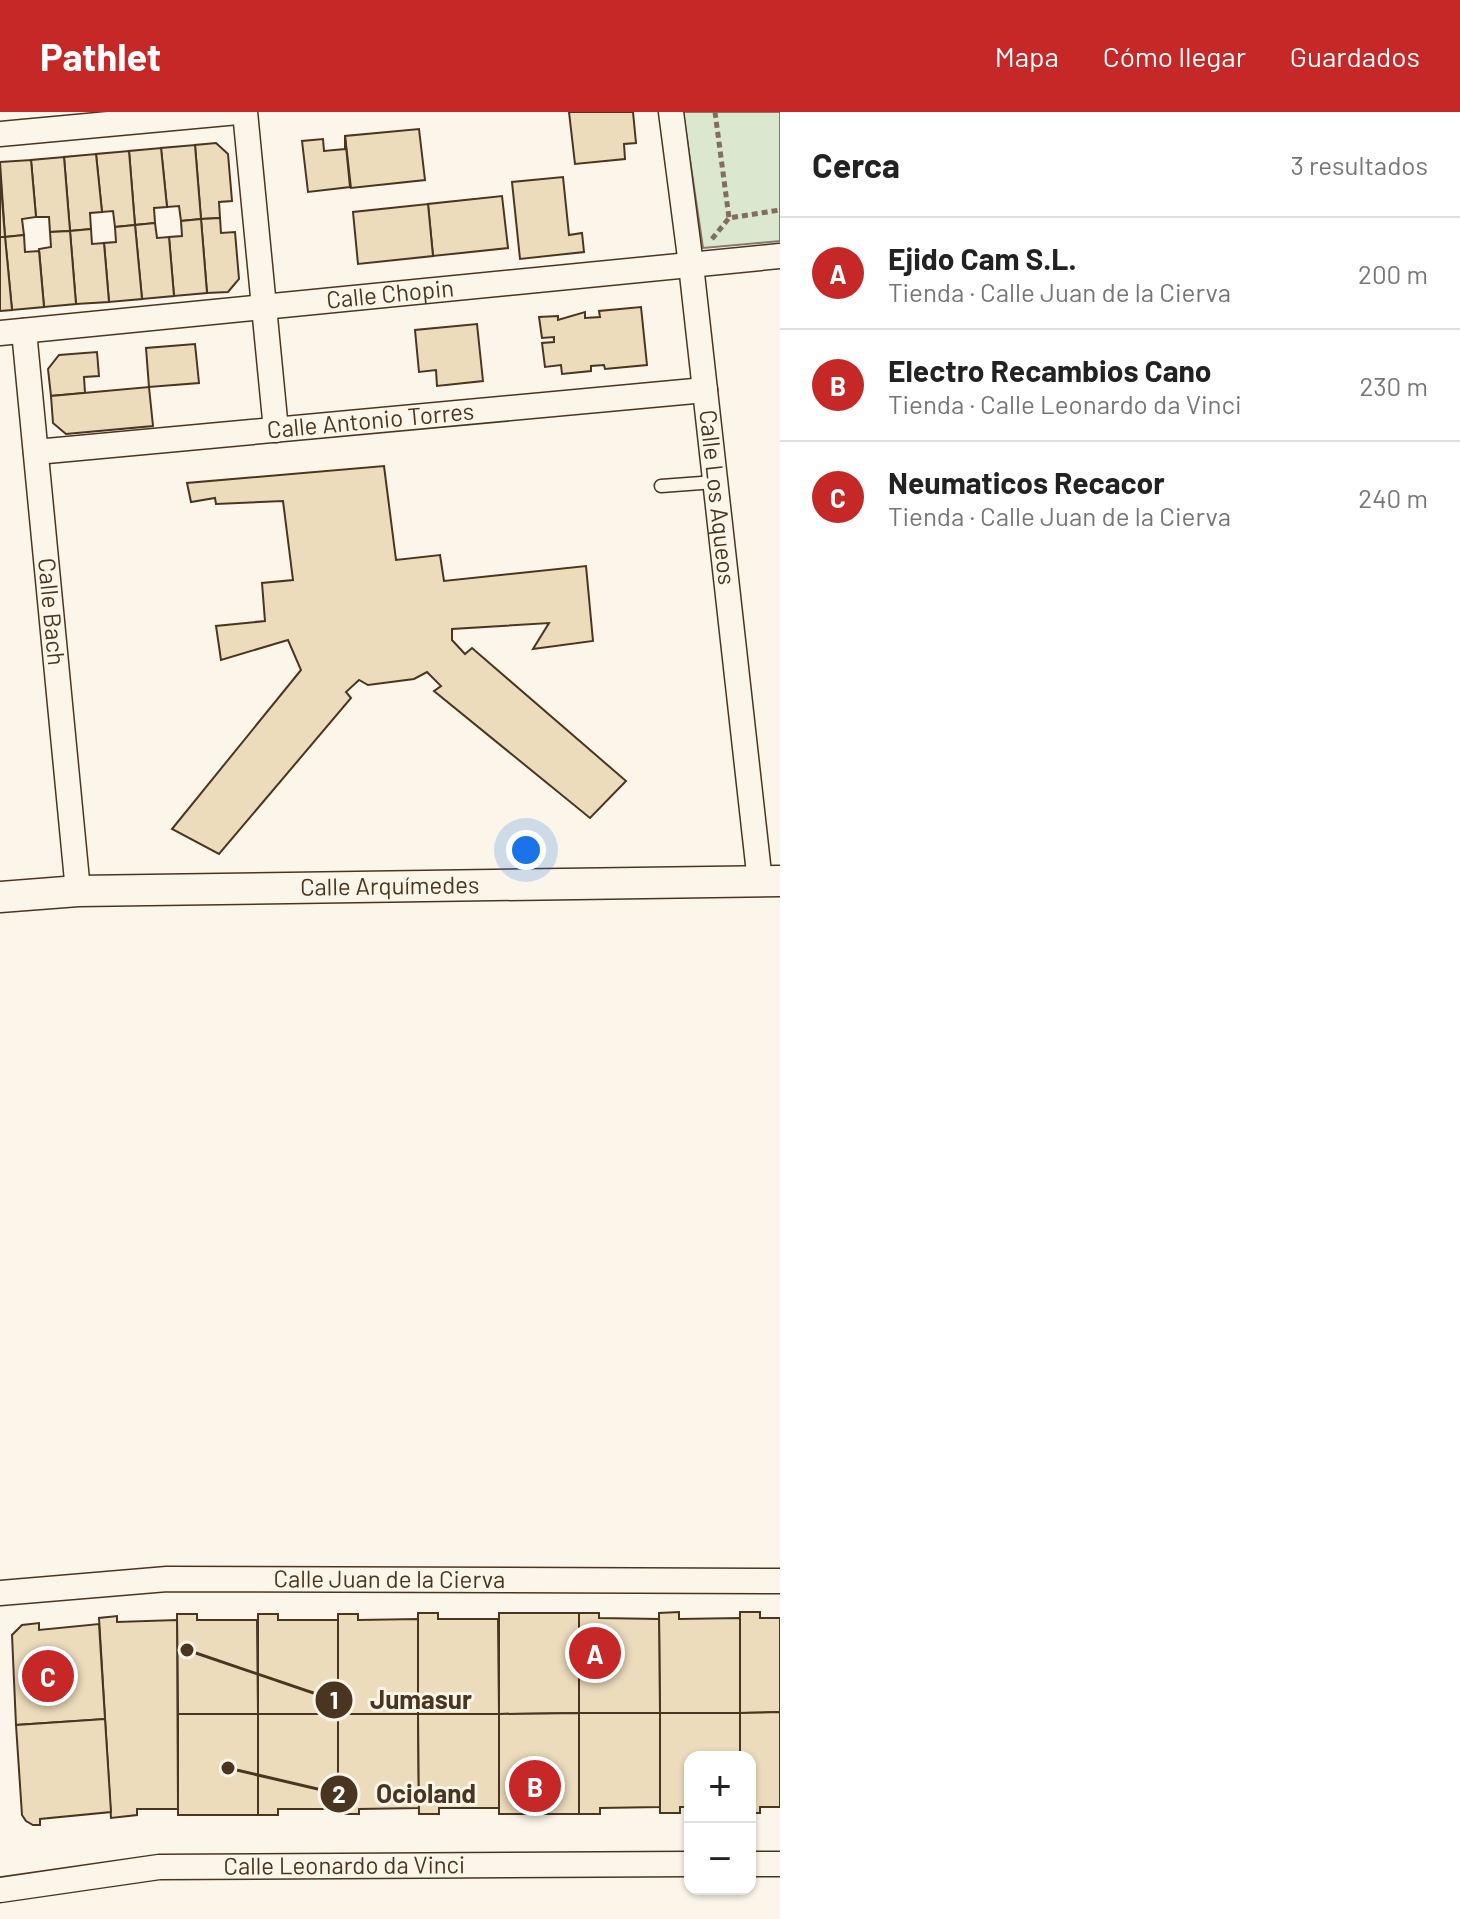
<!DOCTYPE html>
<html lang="es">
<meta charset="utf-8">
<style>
body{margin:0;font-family:Barlow,sans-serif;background:#f6f6f6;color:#222}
.controls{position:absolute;right:24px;bottom:24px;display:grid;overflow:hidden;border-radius:16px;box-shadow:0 2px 6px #0004}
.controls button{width:72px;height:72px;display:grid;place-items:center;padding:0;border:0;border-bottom:2px solid #e0e0e0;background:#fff;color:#222;font:40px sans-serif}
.you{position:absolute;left:526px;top:738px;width:28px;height:28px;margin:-20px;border:6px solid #fff;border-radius:50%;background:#1a73e8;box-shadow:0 0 0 12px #1a73e833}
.badge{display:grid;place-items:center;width:52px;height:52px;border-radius:50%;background:#c62828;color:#fff;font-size:26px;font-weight:700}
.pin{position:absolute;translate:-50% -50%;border:4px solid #fff;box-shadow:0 2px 8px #0006}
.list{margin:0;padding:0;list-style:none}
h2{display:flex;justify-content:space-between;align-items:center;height:104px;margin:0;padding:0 32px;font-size:34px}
h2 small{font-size:26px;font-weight:400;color:#767676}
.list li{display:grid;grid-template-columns:52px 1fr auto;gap:24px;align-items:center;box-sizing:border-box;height:112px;padding:0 32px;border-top:2px solid #e0e0e0}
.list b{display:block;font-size:30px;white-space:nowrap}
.list p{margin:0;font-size:26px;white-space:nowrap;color:#767676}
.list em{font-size:26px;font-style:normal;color:#767676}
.map{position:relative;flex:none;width:780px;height:1807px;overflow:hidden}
header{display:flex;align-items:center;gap:48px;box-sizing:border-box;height:112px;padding:0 40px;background:#c62828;color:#fff}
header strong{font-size:38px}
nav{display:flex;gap:44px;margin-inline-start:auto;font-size:28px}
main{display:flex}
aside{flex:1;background:#fff}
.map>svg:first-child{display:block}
.green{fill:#dce7d0;stroke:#887966;stroke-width:2}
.building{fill:#ecdcbc;stroke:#4a3520;stroke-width:2}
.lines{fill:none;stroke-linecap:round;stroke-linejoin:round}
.service-casing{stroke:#4a3520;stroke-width:15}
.minor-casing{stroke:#4a3520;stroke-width:27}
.tertiary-casing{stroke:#4a3520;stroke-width:33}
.path{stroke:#7f6f5c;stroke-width:5;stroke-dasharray:6 4;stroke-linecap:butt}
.service{stroke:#fbf6e9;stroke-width:12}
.minor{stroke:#fbf6e9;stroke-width:24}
.tertiary{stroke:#fbf6e9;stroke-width:30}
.labels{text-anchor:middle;stroke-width:6;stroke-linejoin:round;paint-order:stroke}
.street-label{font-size:24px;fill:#4a3520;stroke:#fbf6e9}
.leader{fill:none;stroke:#4a3520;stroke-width:3}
.callout-dot{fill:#4a3520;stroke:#fbf6e9;stroke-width:3}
.mark-label{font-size:24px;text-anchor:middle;font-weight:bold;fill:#fff}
.callout-label{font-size:26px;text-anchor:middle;font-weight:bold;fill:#4a3520;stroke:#fbf6e9;stroke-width:6;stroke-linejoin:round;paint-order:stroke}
</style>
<header>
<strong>Pathlet</strong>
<nav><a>Mapa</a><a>Cómo llegar</a><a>Guardados</a></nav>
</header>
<main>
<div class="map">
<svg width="780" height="1807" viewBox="0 0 780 1807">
<rect width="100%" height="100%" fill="#fbf6e9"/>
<!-- green -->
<polygon class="green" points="683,0 780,0 780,129 703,136"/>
<!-- building -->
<g class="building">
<polygon points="569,0 633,0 636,31 624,32 625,47 575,52"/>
<polygon points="419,17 425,68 351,76 345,24"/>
<polygon points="345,24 350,75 308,80 302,29 323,27 324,39 345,37"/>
<polygon points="216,31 228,42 232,89 219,90 220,106 201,107 195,33"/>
<polygon points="195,33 201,107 181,109 179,94 167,95 161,36"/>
<polygon points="161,36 167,95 154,96 155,111 135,113 129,39"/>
<polygon points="129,39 135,113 115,115 113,99 102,100 96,42"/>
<polygon points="96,42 102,100 90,101 91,117 70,119 64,45"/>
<polygon points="64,45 70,119 50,120 49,105 36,105 31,48"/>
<polygon points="31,48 36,105 22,107 24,123 5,125 0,50"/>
<polygon points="0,61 5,125 0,125"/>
<polygon points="563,65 569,123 582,121 584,140 520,147 512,70"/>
<polygon points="502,84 508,136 433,144 428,92"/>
<polygon points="428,92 433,144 358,152 353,100"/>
<polygon points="220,106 221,121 235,120 239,167 228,180 207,181 201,107"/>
<polygon points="201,107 207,181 174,184 169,125 182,124 181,109"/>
<polygon points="155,111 157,126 169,125 174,184 142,187 135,113"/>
<polygon points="135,113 142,187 109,190 104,131 116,130 115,115"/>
<polygon points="91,117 92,132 104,131 109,190 76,192 70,119"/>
<polygon points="70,119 76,192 44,195 39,137 51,135 50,120"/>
<polygon points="24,123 25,140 39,139 44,195 12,198 5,125"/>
<polygon points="0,125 5,125 12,198 0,199"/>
<polygon points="641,195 647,253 605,257 604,253 591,254 591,259 562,262 561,253 545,255 542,231 554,230 554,225 542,226 539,205 558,204 558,208 585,200 585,206 600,205 599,199"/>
<polygon points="477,212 483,269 437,274 436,258 419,260 415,218"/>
<polygon points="195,232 199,271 149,275 146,236"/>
<polygon points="97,240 99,264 84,265 85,281 51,284 48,257 59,243"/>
<polygon points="149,275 153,314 66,322 53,311 51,284"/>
<polygon points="384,354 396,448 440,443 444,469 586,454 593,529 533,537 549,511 452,517 452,528 465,542 472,536 626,669 590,706 434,579 441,574 427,560 414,567 368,573 359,568 346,580 351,586 219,742 172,717 301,558 288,528 221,548 216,514 265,509 262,471 293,468 283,389 216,392 215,386 191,390 187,371"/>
<polygon points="679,1500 679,1507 740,1506 740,1601 660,1601 659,1501"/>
<polygon points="740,1500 760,1500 760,1506 780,1506 780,1600 740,1601"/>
<polygon points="418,1501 438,1501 438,1507 498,1507 499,1602 418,1602"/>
<polygon points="499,1501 579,1501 579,1601 499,1602"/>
<polygon points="579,1501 599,1501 599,1506 659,1507 660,1601 579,1601"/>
<polygon points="177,1502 197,1502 197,1508 257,1508 258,1602 178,1602"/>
<polygon points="258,1502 278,1502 278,1508 338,1508 338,1602 258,1602"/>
<polygon points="338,1502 358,1502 358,1508 418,1507 418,1602 338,1602"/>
<polygon points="117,1504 117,1510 177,1508 178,1697 137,1697 137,1703 111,1706 99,1506"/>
<polygon points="39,1511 39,1518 99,1512 105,1607 16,1613 12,1523 22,1513"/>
<polygon points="780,1600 780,1695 760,1695 760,1701 750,1701 750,1645 740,1645 740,1601"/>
<polygon points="579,1601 660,1601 660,1695 600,1696 600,1702 579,1702"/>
<polygon points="579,1601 579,1702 499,1702 499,1602"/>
<polygon points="660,1601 740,1601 740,1645 690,1645 690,1695 680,1695 680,1701 660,1701"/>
<rect x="178" y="1602" width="80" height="101"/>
<polygon points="258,1602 338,1602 339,1697 278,1697 278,1703 258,1703"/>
<polygon points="338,1602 418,1602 419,1696 359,1697 359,1702 338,1702"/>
<polygon points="418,1602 499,1602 499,1696 439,1696 439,1702 419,1702"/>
<polygon points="105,1607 111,1700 40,1707 40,1713 33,1713 26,1709 22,1703 16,1613"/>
</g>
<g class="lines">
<!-- service casing -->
<g class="service-casing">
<polyline id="service" points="661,374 715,370"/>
</g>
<!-- minor casing -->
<g class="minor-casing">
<g id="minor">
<polyline points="245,0 276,318"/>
<path id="s1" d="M671 0 691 153 760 770"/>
<polyline points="0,22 238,0"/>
<path id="s2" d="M24 219 78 779"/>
<path id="s3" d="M0 221 780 144"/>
<path id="s4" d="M36 340 705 278"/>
<path id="s5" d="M0 1481 167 1467 780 1469"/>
<polyline points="750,1752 780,1752"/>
<path id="s6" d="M0 1778 159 1755 690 1752"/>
</g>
</g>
<!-- tertiary casing -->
<g class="tertiary-casing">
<g id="tertiary">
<path id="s7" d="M0 785 78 779 780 769"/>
</g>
</g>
<!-- path -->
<g class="path">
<polyline points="715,0 729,106 780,98"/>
<polyline points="712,127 729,106"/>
</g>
<!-- service -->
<use href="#service" class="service"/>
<!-- minor -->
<use href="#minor" class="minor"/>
<!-- tertiary -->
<use href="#tertiary" class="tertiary"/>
</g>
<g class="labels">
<!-- street labels -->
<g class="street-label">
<text dy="8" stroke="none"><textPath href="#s3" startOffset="392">Calle Chopin</textPath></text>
<text dy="8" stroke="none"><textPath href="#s4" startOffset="336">Calle Antonio Torres</textPath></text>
<text dy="8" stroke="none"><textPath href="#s1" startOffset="388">Calle Los Aqueos</textPath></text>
<text dy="8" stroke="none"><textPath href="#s2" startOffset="282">Calle Bach</textPath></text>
<text dy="8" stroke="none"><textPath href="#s7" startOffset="390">Calle Arquímedes</textPath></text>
<text dy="8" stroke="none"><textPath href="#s5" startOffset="390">Calle Juan de la Cierva</textPath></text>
<text dy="8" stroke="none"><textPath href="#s6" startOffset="346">Calle Leonardo da Vinci</textPath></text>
</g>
</g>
<!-- callouts -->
<path class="leader" d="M187 1538L334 1588M228 1656L339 1682"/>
<g class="callout-dot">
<circle cx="187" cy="1538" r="8"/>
<circle cx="228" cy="1656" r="8"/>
<circle cx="334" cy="1588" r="20"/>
<circle cx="339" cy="1682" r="20"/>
</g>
<g class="mark-label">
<text x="334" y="1597">1</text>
<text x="339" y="1691">2</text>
</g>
<g class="callout-label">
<text x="421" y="1597">Jumasur</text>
<text x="426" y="1691">Ocioland</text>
</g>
</svg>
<div class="controls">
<button>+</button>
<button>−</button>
</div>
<div class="you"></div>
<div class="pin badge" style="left:595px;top:1541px">A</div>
<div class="pin badge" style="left:535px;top:1674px">B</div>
<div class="pin badge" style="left:48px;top:1564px">C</div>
</div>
<aside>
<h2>Cerca<small>3 resultados</small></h2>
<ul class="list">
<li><span class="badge">A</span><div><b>Ejido Cam S.L.</b><p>Tienda · Calle Juan de la Cierva</p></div><em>200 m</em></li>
<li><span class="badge">B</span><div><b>Electro Recambios Cano</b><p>Tienda · Calle Leonardo da Vinci</p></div><em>230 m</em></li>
<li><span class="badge">C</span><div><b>Neumaticos Recacor</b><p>Tienda · Calle Juan de la Cierva</p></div><em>240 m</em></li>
</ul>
</aside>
</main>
